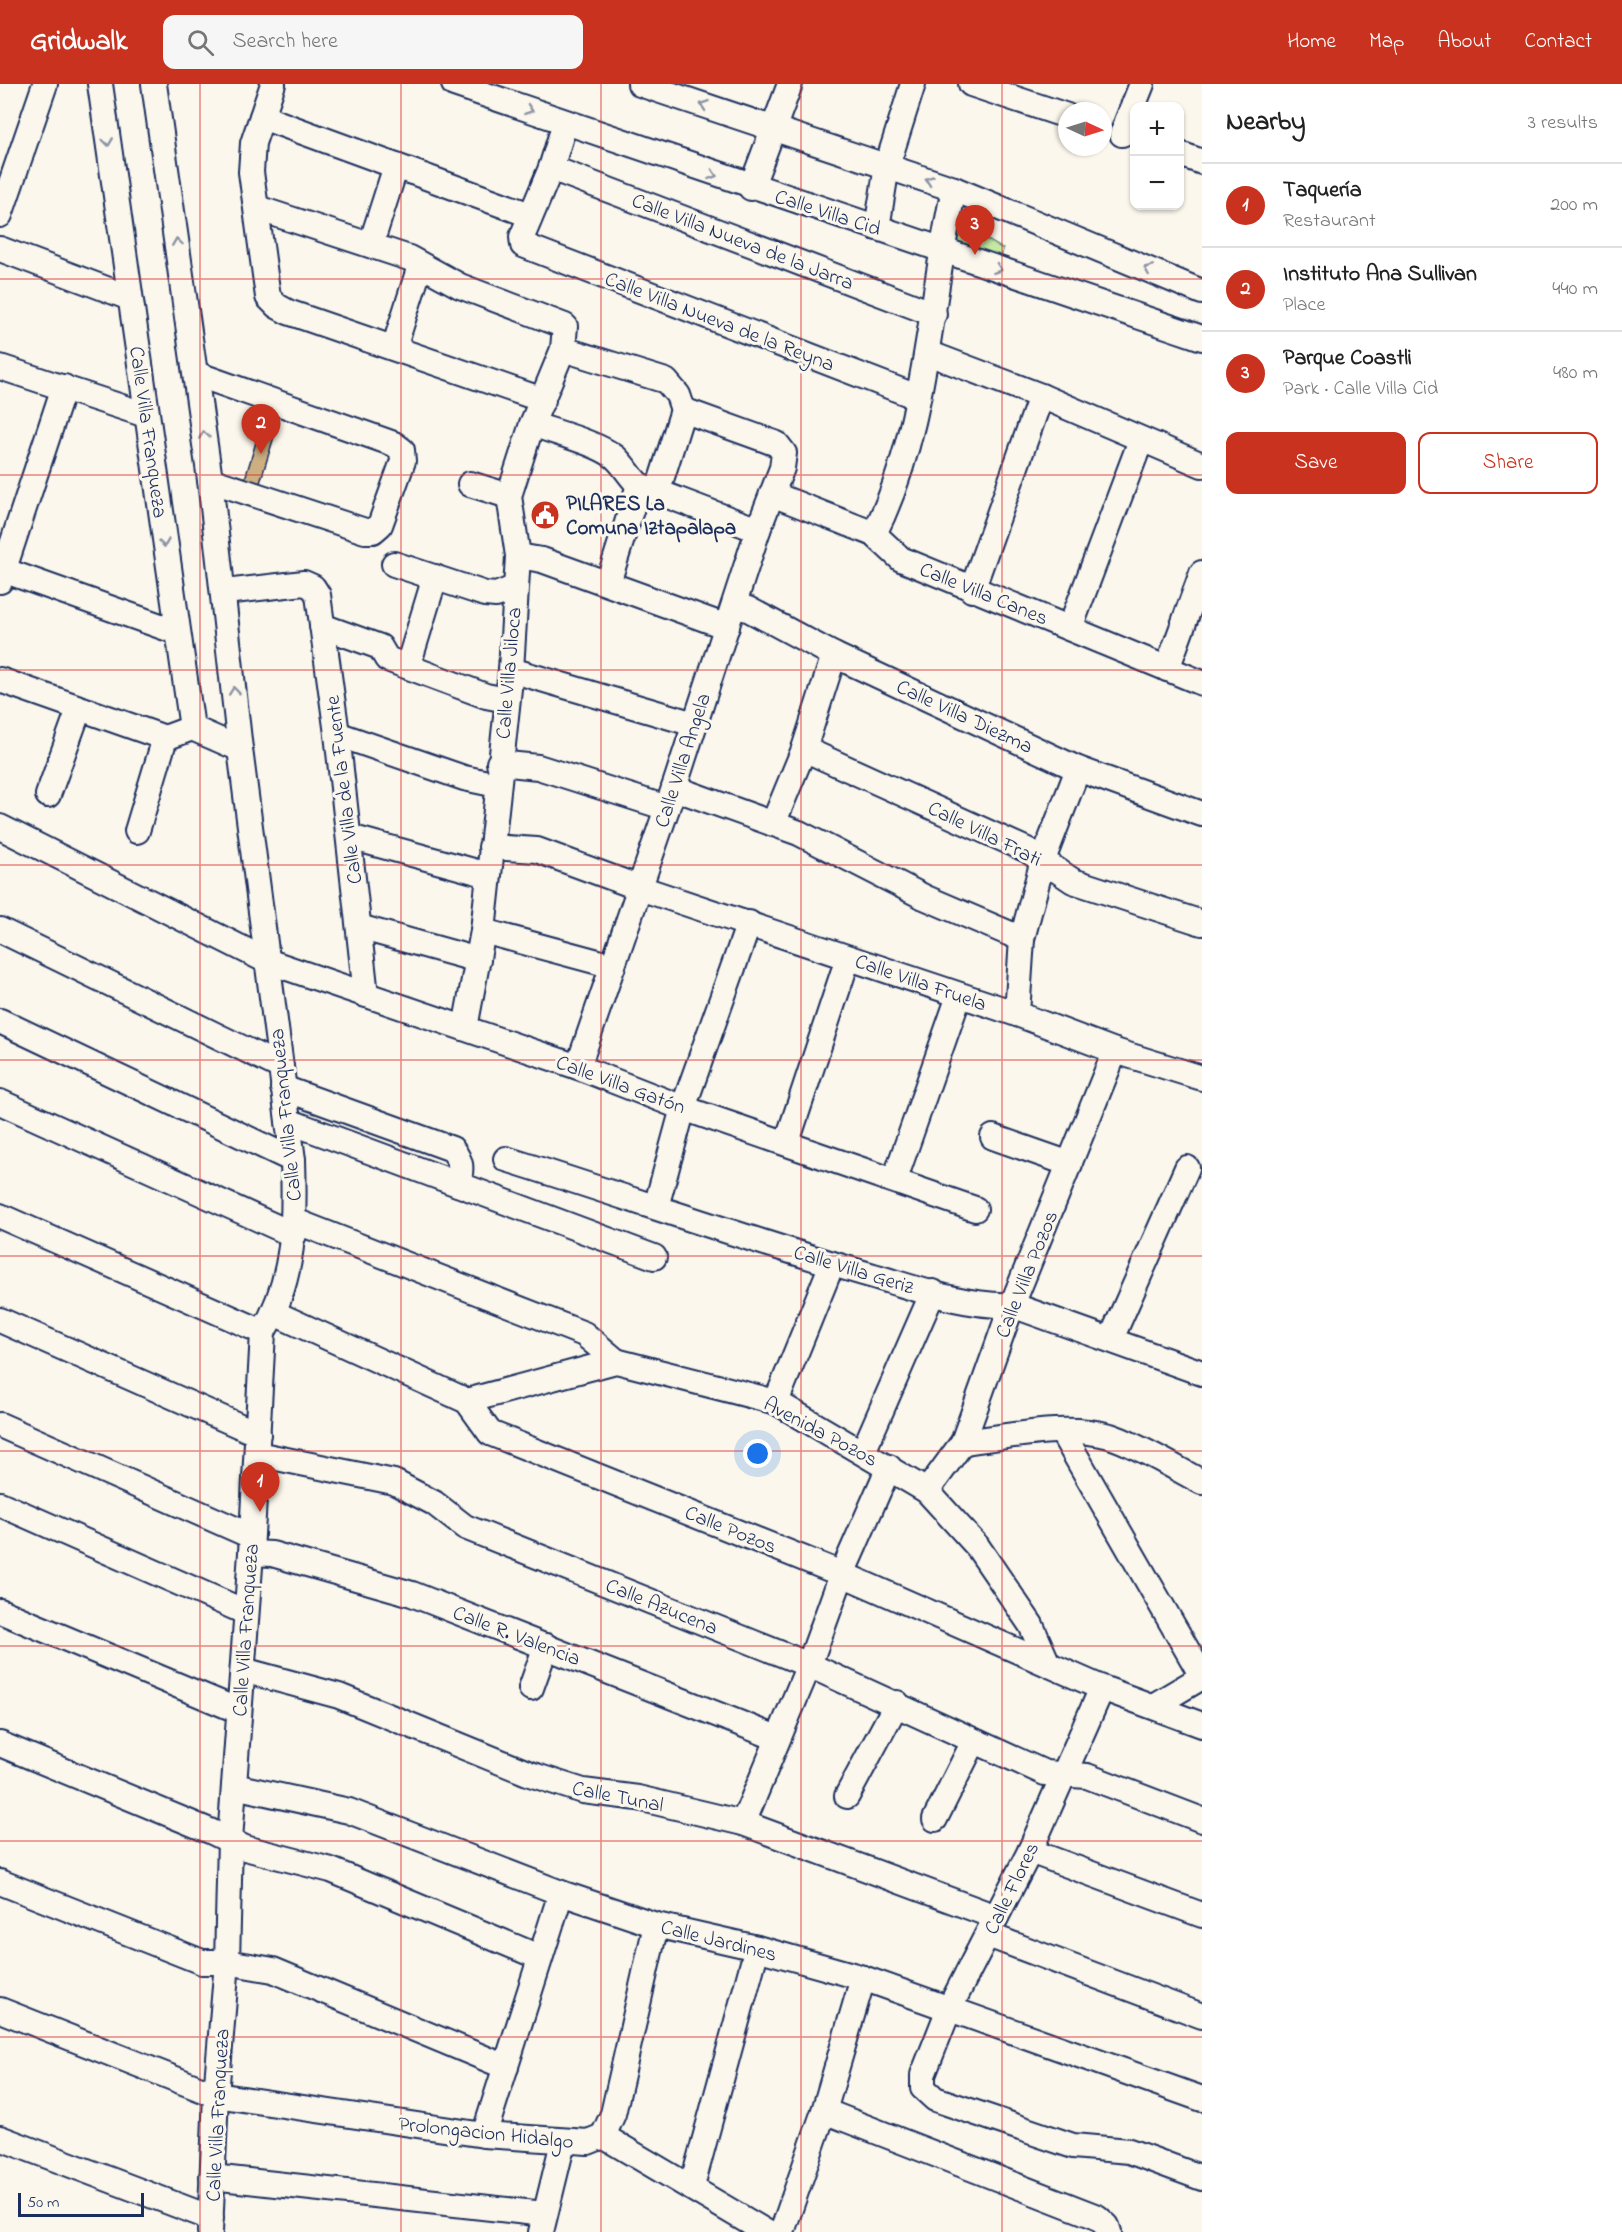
<!DOCTYPE html>
<meta charset="utf-8">
<style>
body{margin:0;font-family:"Indie Flower",sans-serif;background:#f6f6f6;color:#222}
.controls{position:absolute;right:18px;top:18px;display:grid;overflow:hidden;border-radius:12px;box-shadow:0 2px 4px #0004}
.controls button{width:54px;height:54px;display:grid;place-items:center;padding:0;border:0;border-bottom:2px solid #e0e0e0;background:#fff;color:#222;font:30px sans-serif}
.compass{position:absolute;left:1058px;top:18px;width:54px;height:54px;border-radius:50%;background:#fff;box-shadow:0 2px 4px #0004;rotate:94deg}
.scale{position:absolute;left:18px;bottom:15px;width:126px;box-sizing:border-box;padding-left:6px;border:3px solid #1b2f5e;border-top:0;font-size:16px;line-height:21px;white-space:nowrap;color:#1b2f5e;-webkit-text-stroke:4px #fbf7ec;paint-order:stroke}
.you{position:absolute;left:758px;top:1370px;width:21px;height:21px;margin:-15px;border:4px solid #fff;border-radius:50%;background:#1a73e8;box-shadow:0 0 0 9px #1a73e833}
.badge{display:grid;place-items:center;width:39px;height:39px;border-radius:50%;background:#c8321e;color:#fff;font-size:20px;font-weight:700}
.pin{position:absolute;translate:-50% -50px;filter:drop-shadow(0 2px 3px #0008)}
.pin::after{content:'';position:absolute;top:32px;width:21px;height:18px;background:inherit;clip-path:polygon(0 0,100% 0,50% 100%)}
.list{margin:0;padding:0;list-style:none}
h2{display:flex;justify-content:space-between;align-items:center;height:78px;margin:0;padding:0 24px;font-size:26px}
h2 small{font-size:20px;font-weight:400;color:#767676}
.list li{display:grid;grid-template-columns:39px 1fr auto;gap:18px;align-items:center;box-sizing:border-box;height:84px;padding:0 24px;border-top:2px solid #e0e0e0}
.list b{display:block;font-size:22px;white-space:nowrap}
.list p{margin:0;font-size:20px;white-space:nowrap;color:#767676}
.list em{font-size:20px;font-style:normal;color:#767676}
.actions{display:flex;gap:12px;padding:18px 24px}
.actions a{flex:1;padding:14px 0;border:2px solid #c8321e;border-radius:12px;text-align:center;font-size:21px;color:#c8321e}
.actions .main{background:#c8321e;color:#fff}
.icon{flex:none;width:33px;height:33px;fill:none;stroke:currentColor;stroke-width:2;stroke-linecap:round;stroke-linejoin:round}
.map{position:relative;flex:none;width:1202px;height:2148px;overflow:hidden}
header{display:flex;align-items:center;gap:36px;box-sizing:border-box;height:84px;padding:0 30px;background:#c8321e;color:#fff}
header strong{font-size:28px}
nav{display:flex;gap:33px;margin-inline-start:auto;font-size:21px}
.search{width:420px;height:54px;background:#f6f6f6;display:flex;align-items:center;gap:15px;box-sizing:border-box;padding:0 21px;border-radius:12px;color:#767676;font-size:22px}
main{display:flex}
aside{flex:1;background:#fff}
.map>svg:first-child{display:block}
.green{fill:#c5e9a3;stroke:#708c80;stroke-width:1.5}
.building{fill:#cdaf82;stroke:#1b2f5e;stroke-width:1.5}
.lines{fill:none;stroke-linecap:round;stroke-linejoin:round}
.minor-casing{stroke:#1b2f5e;stroke-width:28}
.minor{stroke:#fbf7ec;stroke-width:24}
.oneway{stroke:#8b93a5}
.grid{fill:none;stroke:#d62828;stroke-width:1.5;stroke-opacity:0.55}
.labels{text-anchor:middle;stroke-width:6;stroke-linejoin:round;paint-order:stroke}
.street-label{font-size:21px;fill:#1b2f5e;stroke:#fbf7ec}
.poi-label{font-size:21px;font-weight:bold;fill:#1b2f5e;stroke:#fbf7ec;text-anchor:start}
</style>
<header>
<strong>Gridwalk</strong>
<div class="search"><svg class="icon" aria-label="search" viewBox="0 0 24 24"><circle cx="10" cy="10" r="6"/><path d="M15 15l6 6"/></svg>Search here</div>
<nav><a>Home</a><a>Map</a><a>About</a><a>Contact</a></nav>
</header>
<main>
<div class="map">
<svg width="1202" height="2148" viewBox="0 0 1202 2148">
<rect width="100%" height="100%" fill="#fbf7ec"/>
<filter id="ink" filterUnits="userSpaceOnUse"><feTurbulence type="fractalNoise" baseFrequency=".0167" numOctaves="2"/><feDisplacementMap in="SourceGraphic" scale="12" xChannelSelector="R" yChannelSelector="G"/><feConvolveMatrix kernelMatrix="1 2 1 2 8 2 1 2 1" color-interpolation-filters="sRGB"/></filter>
<g filter="url(#ink)">
<!-- green -->
<polygon class="green" points="958,138 1003,165 997,193 946,177"/>
<!-- building -->
<polygon class="building" points="262,338 277,343 259,402 244,398"/>
<g class="lines">
<!-- minor casing -->
<g class="minor-casing">
<g id="minor">
<polyline points="100,0 192,644"/>
<path d="M154 0 210 396 240 665 293 1076C295 1137 295 1194 263 1248L251 1469 230 1756 227 1878 216 2011 210 2148"/>
<polyline points="273,0 253,59 251,88 268,213 277,222 288,228 543,316"/>
<path d="M454 0C703 87 953 169 1202 254"/>
<polyline points="640,0 954,105 1202,208"/>
<polyline points="971,0 1067,32"/>
<polyline points="262,33 530,131"/>
<polyline points="565,39 551,84 522,153 523,161 917,313"/>
<polyline points="1122,50 1142,0"/>
<polyline points="1180,70 1202,78"/>
<polyline points="551,84 934,230"/>
<polyline points="751,104 790,0"/>
<polyline points="257,124 409,174 460,202 565,242 563,265 532,340 509,412 518,472 511,586 483,847 465,944"/>
<polyline points="0,131 45,0"/>
<polyline points="877,144 887,82 913,0"/>
<polyline points="371,160 396,82"/>
<polyline points="0,165 130,214"/>
<polyline points="394,264 420,182"/>
<polyline points="563,265 666,297 678,311 683,326 777,360 784,369 782,384 758,446 674,704 578,983"/>
<polyline points="928,269 1041,312 1202,381"/>
<polyline points="0,283 146,331"/>
<polyline points="196,290 394,360 402,366 403,377 380,441 373,447 365,447 210,396"/>
<path d="M532 340C556 349 595 358 615 373 624 381 630 393 639 401L758 446"/>
<polyline points="470,400 509,412"/>
<polyline points="657,409 683,326"/>
<polyline points="772,410 874,450 901,475 1202,599"/>
<path d="M874 450C927 346 929 217 954 105"/>
<polyline points="518,472 542,476 727,543"/>
<polyline points="394,480 485,510 496,511 514,504"/>
<polyline points="0,485 177,548"/>
<polyline points="0,497 64,303"/>
<polyline points="608,499 639,401"/>
<polyline points="972,506 1041,312"/>
<polyline points="225,508 304,499 313,503 318,511 337,650 366,911"/>
<polyline points="734,522 748,525 834,571 1078,685 1202,730"/>
<polyline points="322,542 380,563 387,575 486,612 507,616"/>
<polyline points="1070,544 1141,356"/>
<polyline points="408,582 435,493"/>
<polyline points="1167,585 1202,489"/>
<polyline points="511,586 694,640"/>
<polyline points="0,596 165,654 192,644"/>
<polyline points="192,644 240,665"/>
<polyline points="337,650 464,694 497,701"/>
<polyline points="804,665 1027,766 1073,797 1202,839"/>
<polyline points="499,679 538,683 667,724"/>
<polyline points="674,704 799,749 924,813 1022,855"/>
<polyline points="48,711 79,625"/>
<polyline points="773,740 804,665 834,571"/>
<polyline points="0,743 267,877 578,983 683,1024 975,1125"/>
<polyline points="137,747 165,654"/>
<polyline points="350,753 488,791"/>
<polyline points="491,763 537,766 640,804 1017,930 1115,967 1202,994"/>
<polyline points="359,843 478,876"/>
<polyline points="0,846 281,983"/>
<polyline points="483,847 613,882"/>
<polyline points="1017,930 1022,855 1043,776 1078,685"/>
<polyline points="0,937 293,1076"/>
<path d="M283 1004 452 1065C462 1078 462 1084 458 1100"/>
<polyline points="0,1018 294,1151"/>
<polyline points="288,1037 654,1173"/>
<polyline points="993,1053 1070,1080"/>
<polyline points="787,1058 848,874"/>
<path d="M506 1075C628 1113 748 1156 870 1191 915 1204 965 1223 1012 1221L1202 1289"/>
<polyline points="895,1095 959,912"/>
<polyline points="656,1123 683,1024 749,839"/>
<polyline points="0,1132 263,1248"/>
<polyline points="295,1137 584,1250 616,1277"/>
<polyline points="274,1229 467,1317 490,1349 842,1490 1102,1604 1202,1641"/>
<polyline points="0,1236 258,1350"/>
<polyline points="1111,1255 1187,1084"/>
<polyline points="467,1317 616,1277 776,1318 927,1407 977,1462 1031,1541 1048,1580"/>
<polyline points="776,1318 832,1180"/>
<polyline points="0,1341 251,1452"/>
<polyline points="1062,1348 1202,1592"/>
<path d="M963 1358C1010 1353 1064 1339 1110 1352 1136 1360 1177 1385 1202 1398"/>
<polyline points="863,1368 933,1208"/>
<polyline points="257,1370 394,1398 434,1419 465,1443 809,1581 1045,1689 1087,1692 1202,1736"/>
<polyline points="927,1407 963,1358 1012,1221 1115,967"/>
<polyline points="0,1420 245,1528"/>
<polyline points="251,1469 272,1470 412,1510 777,1654"/>
<polyline points="0,1527 239,1627"/>
<polyline points="243,1586 339,1612 530,1690 583,1707 638,1714 743,1739 996,1833"/>
<polyline points="531,1604 546,1562"/>
<polyline points="1102,1604 1030,1767 949,1925 923,1991 923,2004 935,2015 1073,2062 1129,2067 1202,2094"/>
<polyline points="1153,1622 1202,1593"/>
<polyline points="0,1660 210,1747 245,1764 331,1786 539,1873"/>
<polyline points="234,1702 349,1727 561,1809 656,1841 757,1864 863,1894 1202,2015"/>
<polyline points="847,1712 897,1619"/>
<polyline points="935,1735 974,1657"/>
<polyline points="743,1739 809,1581 842,1490 889,1383"/>
<polyline points="1030,1767 1202,1831"/>
<polyline points="0,1798 202,1878 227,1878 273,1886 506,1983"/>
<polyline points="988,1851 1202,1932"/>
<polyline points="0,1926 216,2011 484,2051 588,2058 603,2052 766,2148"/>
<polyline points="824,2027 1097,2133 1107,2142 1109,2148"/>
<polyline points="484,2051 561,1809"/>
<polyline points="603,2052 613,2030 656,1841"/>
<polyline points="0,2054 211,2134"/>
<polyline points="212,2093 544,2130"/>
<polyline points="692,2102 757,1864"/>
<polyline points="541,2148 563,2058"/>
<polyline points="782,2148 824,2027 863,1894"/>
</g>
</g>
<!-- minor -->
<use href="#minor" class="minor"/>
</g>
<!-- one-way arrows -->
<defs><path id="oneway-chevron" d="M-2-3.5L2.5 0L-2 3.5" fill="none" stroke-width="1.6" stroke-linecap="round" stroke-linejoin="round" transform="scale(1.5)"/></defs>
<g class="oneway">
<use href="#oneway-chevron" transform="translate(704 21) rotate(-161)"/>
<use href="#oneway-chevron" transform="translate(529 26) rotate(19)"/>
<use href="#oneway-chevron" transform="translate(108 58) rotate(82)"/>
<use href="#oneway-chevron" transform="translate(713 91) rotate(19)"/>
<use href="#oneway-chevron" transform="translate(929 96) rotate(-161)"/>
<use href="#oneway-chevron" transform="translate(177 158) rotate(-98)"/>
<use href="#oneway-chevron" transform="translate(998 185) rotate(19)"/>
<use href="#oneway-chevron" transform="translate(1148 185) rotate(-157)"/>
<use href="#oneway-chevron" transform="translate(204 351) rotate(-98)"/>
<use href="#oneway-chevron" transform="translate(164 459) rotate(82)"/>
<use href="#oneway-chevron" transform="translate(234 607) rotate(-96)"/>
</g>
</g>
<!-- grid -->
<path class="grid" d="M200 0V2148M401 0V2148M601 0V2148M801 0V2148M1002 0V2148M0 195H1202M0 391H1202M0 586H1202M0 781H1202M0 976H1202M0 1172H1202M0 1367H1202M0 1562H1202M0 1757H1202M0 1953H1202"/>
<!-- icons -->
<defs>
<g id="civic-disc" transform="scale(1.5)"><circle r="9.5" fill="#c8321e" stroke="#fbf7ec"/><path d="M-.6-6.5H3V-4.5H.6V-3L4-1V1h2V6H-6V1h2V-1L-.6-3ZM-1.2 2.5V6h2.4V2.5Z" fill="#fff"/></g>
</defs>
<g fill-rule="evenodd">
<use href="#civic-disc" x="545" y="431"/>
</g>
<g class="labels">
<!-- street labels -->
<g class="street-label">
<text transform="translate(828 128) rotate(18)" y="7">Calle Villa Cid</text>
<text transform="translate(743 157) rotate(21)" y="7">Calle Villa Nueva de la Jarra</text>
<text transform="translate(720 237) rotate(21)" y="7">Calle Villa Nueva de la Reyna</text>
<text transform="translate(149 348) rotate(82)" y="7">Calle Villa Franqueza</text>
<text transform="translate(984 509) rotate(22)" y="7">Calle Villa Canes</text>
<text transform="translate(508 589) rotate(-85)" y="7">Calle Villa Jiloca</text>
<text transform="translate(965 632) rotate(25)" y="7">Calle Villa Diezma</text>
<text transform="translate(682 676) rotate(-72)" y="7">Calle Villa Angela</text>
<text transform="translate(343 706) rotate(-97)" y="7">Calle Villa de la Fuente</text>
<text transform="translate(985 749) rotate(26)" y="7">Calle Villa Frati</text>
<text transform="translate(921 898) rotate(19)" y="7">Calle Villa Fruela</text>
<text transform="translate(621 1000) rotate(20)" y="7">Calle Villa Gatón</text>
<text transform="translate(285 1031) rotate(-96)" y="7">Calle Villa Franqueza</text>
<text transform="translate(854 1185) rotate(17)" y="7">Calle Villa Geriz</text>
<text transform="translate(1026 1190) rotate(-68)" y="7">Calle Villa Pozos</text>
<text transform="translate(821 1347) rotate(28)" y="7">Avenida Pozos</text>
<text transform="translate(731 1445) rotate(22)" y="7">Calle Pozos</text>
<text transform="translate(662 1522) rotate(22)" y="7">Calle Azucena</text>
<text transform="translate(245 1546) rotate(-86)" y="7">Calle Villa Franqueza</text>
<text transform="translate(517 1551) rotate(21)" y="7">Calle R. Valencia</text>
<text transform="translate(618 1712) rotate(11)" y="7">Calle Tunal</text>
<text transform="translate(1011 1804) rotate(-64)" y="7">Calle Flores</text>
<text transform="translate(719 1856) rotate(14)" y="7">Calle Jardines</text>
<text transform="translate(217 2031) rotate(-87)" y="7">Calle Villa Franqueza</text>
<text transform="translate(486 2048) rotate(6)" y="7">Prolongacion Hidalgo</text>
</g>
<!-- poi labels -->
<g class="poi-label">
<text x="566" y="426">PILARES La<tspan x="566" dy="24">Comuna Iztapalapa</tspan></text>
</g>
</g>
</svg>
<div class="controls">
<button>+</button>
<button>−</button>
</div>
<svg class="compass" viewBox="-18 -18 36 36"><path d="M0-13l5 13h-10z" fill="#e53935"/><path d="M0 13l5-13h-10z" fill="#767676"/></svg>
<div class="scale">50 m</div>
<div class="you"></div>
<div class="pin badge" style="left:260px;top:1428px">1</div>
<div class="pin badge" style="left:261px;top:370px">2</div>
<div class="pin badge" style="left:975px;top:171px">3</div>
</div>
<aside>
<h2>Nearby<small>3 results</small></h2>
<ul class="list">
<li><span class="badge">1</span><div><b>Taquería</b><p>Restaurant</p></div><em>200 m</em></li>
<li><span class="badge">2</span><div><b>Instituto Ana Sullivan</b><p>Place</p></div><em>440 m</em></li>
<li><span class="badge">3</span><div><b>Parque Coastli</b><p>Park · Calle Villa Cid</p></div><em>480 m</em></li>
</ul>
<div class="actions"><a class="main">Save</a><a>Share</a></div>
</aside>
</main>
